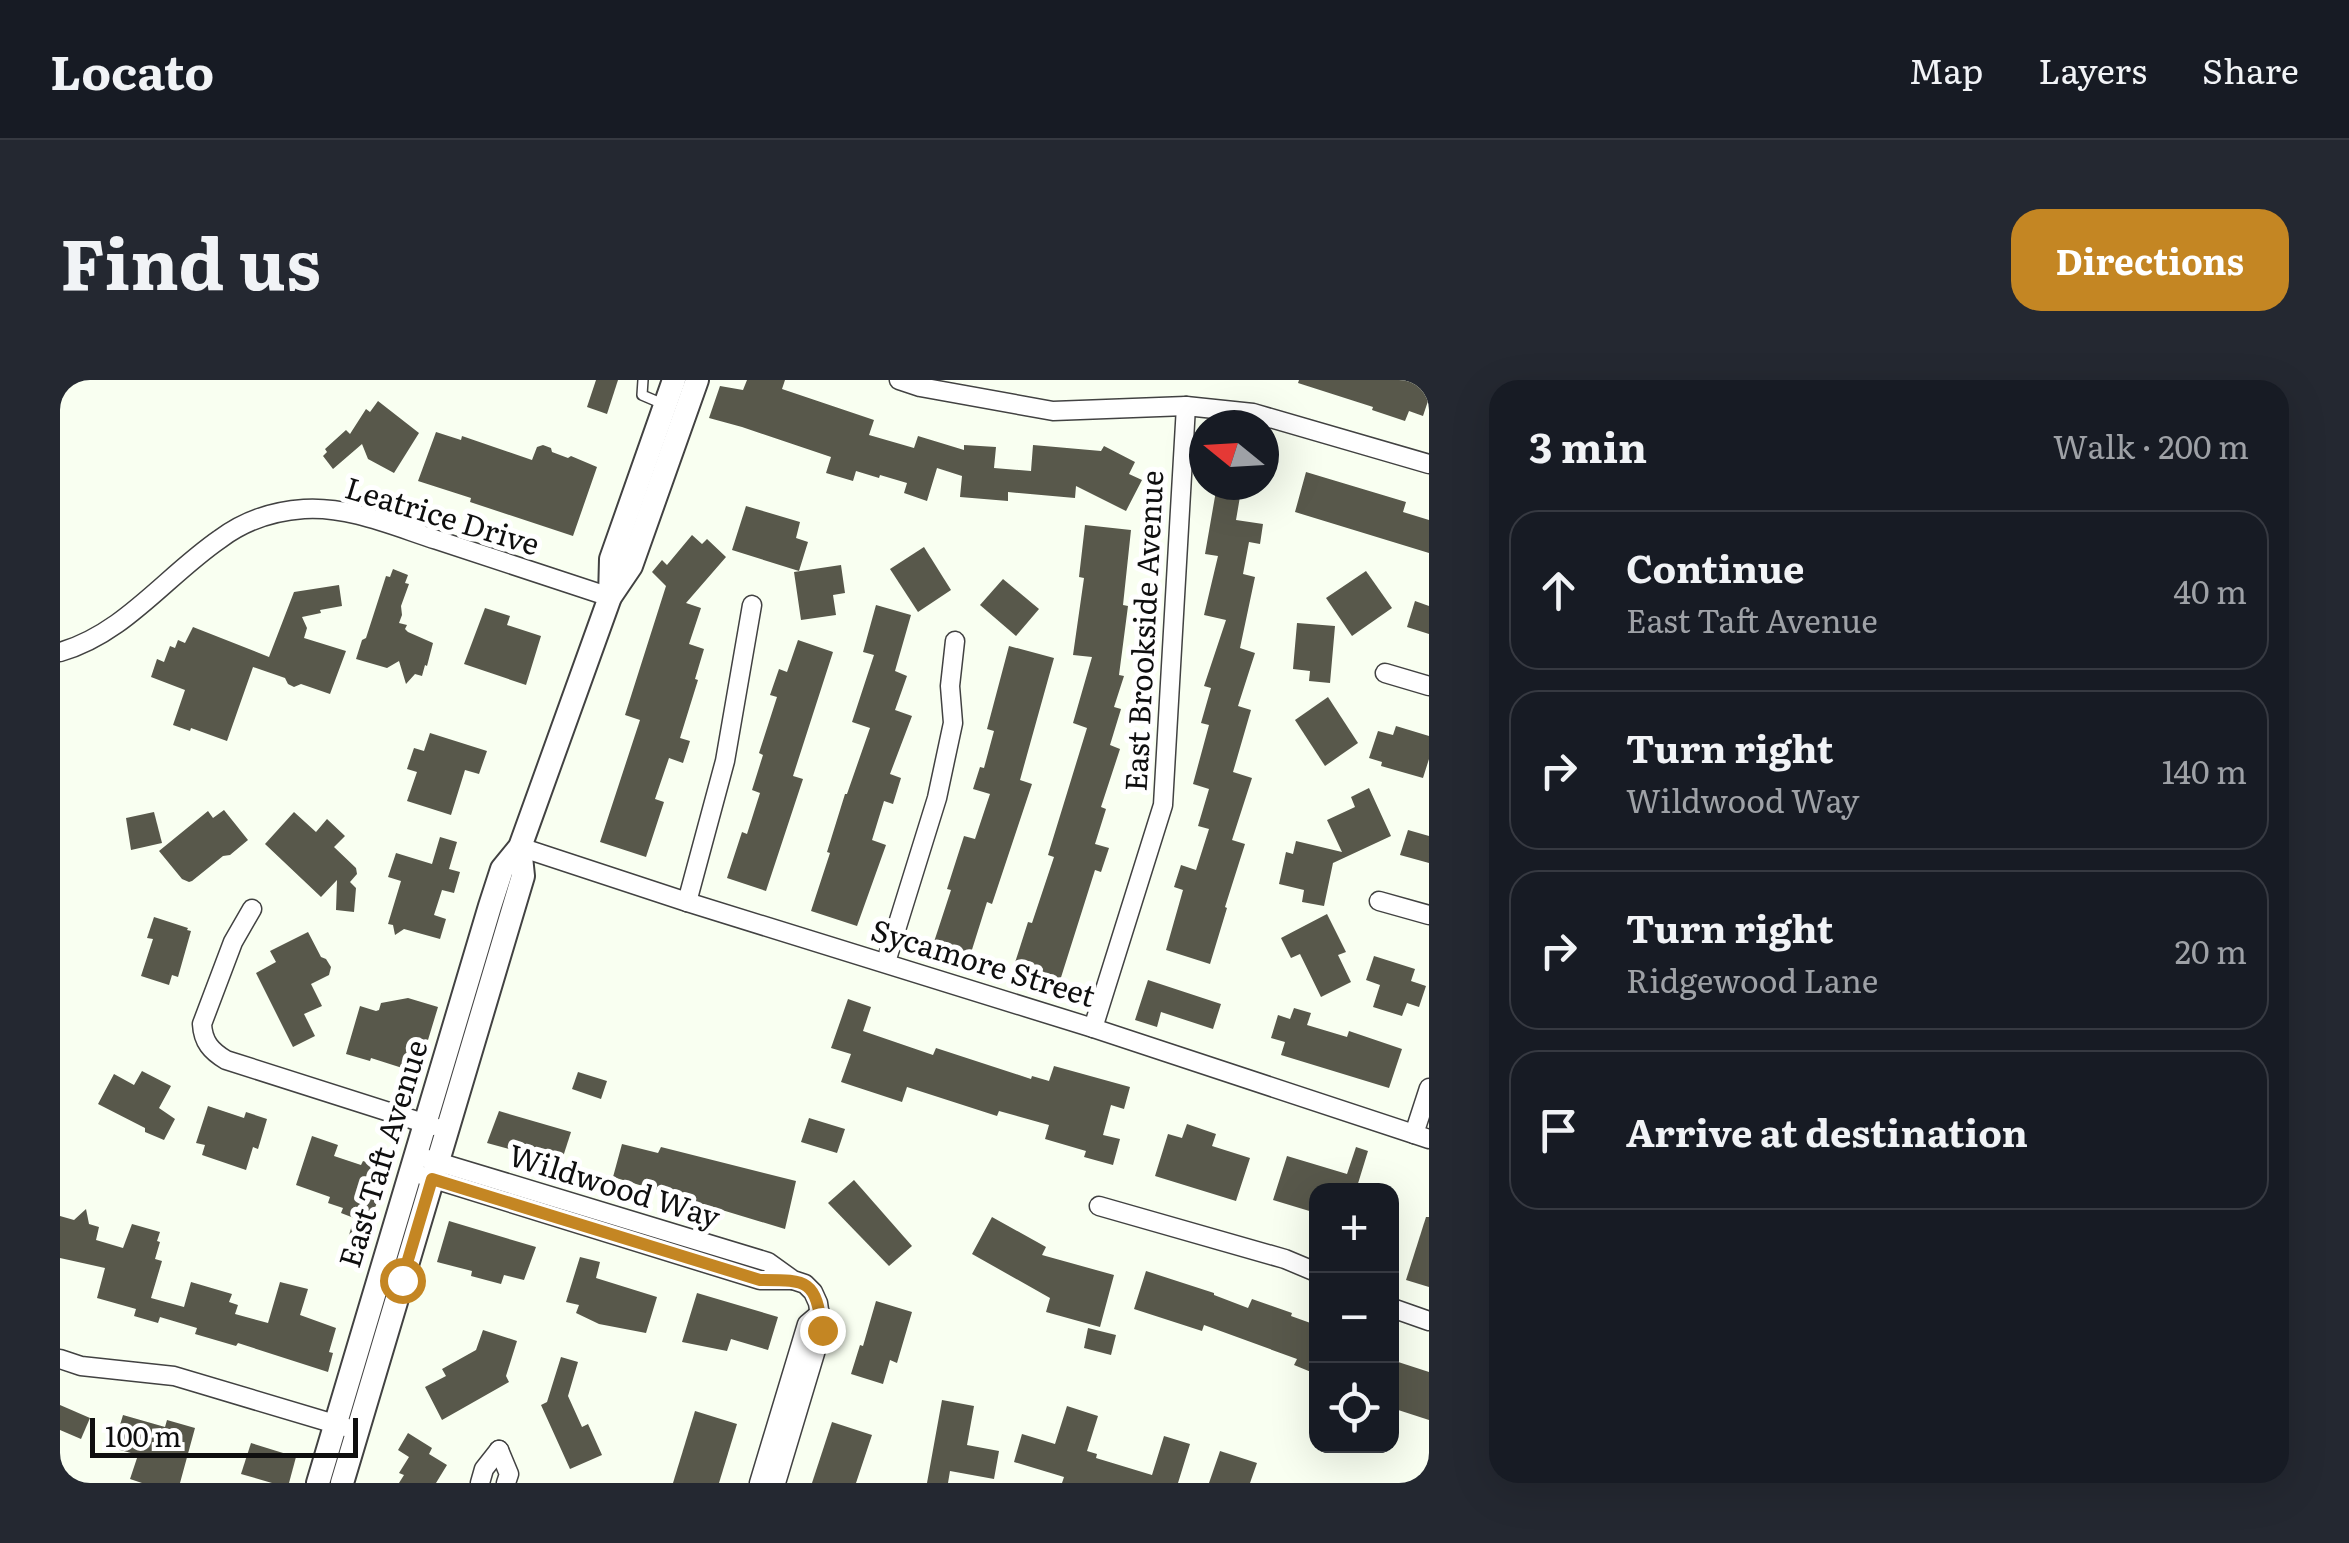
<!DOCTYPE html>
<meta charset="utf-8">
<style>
body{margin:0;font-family:Literata,serif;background:#242831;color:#f1f3f6}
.controls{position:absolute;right:30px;bottom:30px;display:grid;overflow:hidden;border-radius:20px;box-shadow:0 10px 40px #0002}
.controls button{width:90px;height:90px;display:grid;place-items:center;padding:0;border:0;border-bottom:2px solid #363941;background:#171b24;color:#f1f3f6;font:50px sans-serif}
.compass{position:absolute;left:1129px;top:30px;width:90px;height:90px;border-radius:50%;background:#171b24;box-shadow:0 10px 40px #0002;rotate:288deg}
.scale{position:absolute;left:30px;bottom:25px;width:268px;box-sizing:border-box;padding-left:10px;border:5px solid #0f0f0f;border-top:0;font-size:28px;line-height:35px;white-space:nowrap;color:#0f0f0f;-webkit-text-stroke:8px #fff;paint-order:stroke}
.stop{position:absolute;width:30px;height:30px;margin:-22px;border:8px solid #c48623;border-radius:50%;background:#fff}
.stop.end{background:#c48623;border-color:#fff;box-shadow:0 2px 10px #0008}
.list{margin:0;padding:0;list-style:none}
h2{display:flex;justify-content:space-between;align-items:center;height:130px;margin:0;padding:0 40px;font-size:42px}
h2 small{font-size:32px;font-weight:400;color:#9ea1a6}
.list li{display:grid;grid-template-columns:65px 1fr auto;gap:30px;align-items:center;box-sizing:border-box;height:160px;margin:0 20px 20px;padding:0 20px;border:2px solid #363941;border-radius:30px}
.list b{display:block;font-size:38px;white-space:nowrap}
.list p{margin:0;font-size:32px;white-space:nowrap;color:#9ea1a6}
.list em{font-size:32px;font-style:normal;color:#9ea1a6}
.icon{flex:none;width:55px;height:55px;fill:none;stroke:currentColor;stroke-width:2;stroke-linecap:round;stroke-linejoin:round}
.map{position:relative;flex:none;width:1369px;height:1103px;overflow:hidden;border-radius:30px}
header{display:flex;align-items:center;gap:60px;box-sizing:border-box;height:140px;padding:0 50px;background:#171b24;border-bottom:2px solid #363941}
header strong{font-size:48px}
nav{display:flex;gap:55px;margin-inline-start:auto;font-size:35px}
.intro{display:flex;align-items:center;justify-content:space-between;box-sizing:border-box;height:240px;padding:0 60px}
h1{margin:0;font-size:70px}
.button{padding:25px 45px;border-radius:30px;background:#c48623;color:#fff;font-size:35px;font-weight:700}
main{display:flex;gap:60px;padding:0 60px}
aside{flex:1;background:#171b24;border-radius:30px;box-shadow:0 10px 40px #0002}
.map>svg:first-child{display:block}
.building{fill:#58584b}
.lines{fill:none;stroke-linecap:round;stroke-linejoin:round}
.service-casing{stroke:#424242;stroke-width:12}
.minor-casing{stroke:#424242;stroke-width:21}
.tertiary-casing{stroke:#424242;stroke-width:26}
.service{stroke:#fff;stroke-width:9}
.minor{stroke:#fff;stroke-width:18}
.tertiary{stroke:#fff;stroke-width:22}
.route{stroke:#c48623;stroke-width:12}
.labels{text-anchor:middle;stroke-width:10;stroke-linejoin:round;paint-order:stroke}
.street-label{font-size:30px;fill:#0f0f0f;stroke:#fff}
</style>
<header>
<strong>Locato</strong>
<nav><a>Map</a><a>Layers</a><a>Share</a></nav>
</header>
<div class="intro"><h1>Find us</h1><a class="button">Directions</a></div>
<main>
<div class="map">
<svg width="1369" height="1103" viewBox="0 0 1369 1103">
<rect width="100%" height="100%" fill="#f9fff1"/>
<!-- building -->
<g class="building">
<polygon points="536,0 558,0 547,34 527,27"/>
<polygon points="687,0 725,0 722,9 814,40 809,55 854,68 858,56 904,70 904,65 936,67 934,88 971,91 973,65 1041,71 1044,66 1075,82 1069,94 1082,100 1066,131 1016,106 1015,118 948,112 948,121 900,117 902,96 877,88 867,121 844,113 847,103 820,95 819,98 796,91 793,101 766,93 771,77 682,47 649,38 660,6 683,10"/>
<polygon points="1239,0 1369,0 1369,18 1363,36 1349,31 1345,41 1312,30 1313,27 1238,3"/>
<polygon points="318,21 359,53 334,93 308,79 302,64 273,89 263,76 267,72 265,69 286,50 290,54 306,29 310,32"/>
<polygon points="376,52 401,60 402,56 472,80 477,67 483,65 491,68 492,72 508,78 511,76 537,87 513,156 410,122 411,118 358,101"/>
<polygon points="1246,92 1346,122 1343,132 1369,140 1369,173 1235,132"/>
<polygon points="1157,105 1182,105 1176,140 1203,144 1200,164 1189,162 1183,194 1195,197 1180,268 1195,273 1178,326 1191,330 1173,392 1192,398 1172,460 1185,464 1165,527 1167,528 1150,584 1106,570 1123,510 1114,507 1121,485 1136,490 1149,449 1138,446 1149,409 1133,404 1149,345 1141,343 1151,308 1144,306 1166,240 1144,235 1158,176 1145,174"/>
<polygon points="686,126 740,142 736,158 748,162 739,191 672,170"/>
<polygon points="1025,145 1071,150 1063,225 1068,226 1059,295 1064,296 1054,327 1061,329 1050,365 1060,369 1041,427 1046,429 1035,464 1049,468 1041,492 1035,490 997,610 951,595 968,542 972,543 994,477 988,475 1027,348 1013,343 1032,277 1013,275 1024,198 1019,197"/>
<polygon points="632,155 642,164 647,159 666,177 626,223 641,228 629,264 644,269 635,299 638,300 620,358 630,361 623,383 609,378 595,419 604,422 586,477 540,462 580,340 565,335 606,206 592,192 602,180 607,185"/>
<polygon points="864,167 891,210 858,232 830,189"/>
<polygon points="781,185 785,213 773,215 776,235 741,240 734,192"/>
<polygon points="333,189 348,195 345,203 349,204 341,226 342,235 339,243 347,245 345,249 348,252 373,263 367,286 365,285 362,296 355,294 346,304 339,281 327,288 296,279 302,260 306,258 326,196 330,197"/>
<polygon points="1306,191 1332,228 1292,256 1266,218"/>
<polygon points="943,199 979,229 956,256 920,225"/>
<polygon points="279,205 282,226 260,230 261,233 242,237 247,248 244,258 286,271 270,314 241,304 234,307 228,304 225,298 193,287 167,361 131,348 130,351 113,345 125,310 91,297 97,279 104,282 110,266 115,268 118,260 125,263 133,247 209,277 234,212"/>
<polygon points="1355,221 1369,226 1369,254 1347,247"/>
<polygon points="816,225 851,235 835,291 847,296 835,330 852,336 830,394 841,398 833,424 824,421 812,460 826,465 797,546 751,531 770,473 767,472 785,414 787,414 810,348 792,342 814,275 803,272"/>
<polygon points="425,228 450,236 447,245 481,256 466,305 404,284"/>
<polygon points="1237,243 1275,246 1270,303 1249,301 1250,291 1233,289"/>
<polygon points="738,260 773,272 733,396 743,399 706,511 667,498 682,452 687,454 700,413 692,410 703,375 699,373 717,317 710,315 719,289 727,292"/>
<polygon points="949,266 994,278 960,400 972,404 932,524 927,522 910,576 873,565 891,510 887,509 904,456 915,459 930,414 913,409 920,387 924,388 934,351 927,349"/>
<polygon points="1268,317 1298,363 1265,386 1235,340"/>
<polygon points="1336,346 1369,356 1369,379 1363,398 1321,386 1322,382 1309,378 1318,351 1333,355"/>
<polygon points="370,353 427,371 419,394 405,390 391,435 347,421 357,392 347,389 354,368 364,371"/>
<polygon points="1309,408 1331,456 1273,483 1264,526 1242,522 1244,510 1219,504 1226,472 1233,474 1236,461 1282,472 1267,440 1295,427 1291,417"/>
<polygon points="164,430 188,460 170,475 163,476 132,501 129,502 122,499 99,471 148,431 153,438"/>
<polygon points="94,432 102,463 71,470 66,438"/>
<polygon points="234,432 256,452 267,439 285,456 274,467 296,488 297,494 290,502 296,508 294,532 276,530 277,500 261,517 205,464"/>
<polygon points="1348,450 1369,456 1369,483 1340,475"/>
<polygon points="380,457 397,462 389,489 400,492 394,513 382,510 374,535 386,539 380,559 344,549 335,555 333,545 328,544 341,501 328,497 336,473 372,484"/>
<polygon points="1267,534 1286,572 1278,575 1291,602 1261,617 1240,574 1231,578 1221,558"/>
<polygon points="94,537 128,548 127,550 131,551 118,597 112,595 109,605 81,596 93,559 87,558"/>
<polygon points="248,552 261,577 266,579 271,587 269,595 251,604 262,626 244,634 255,656 233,667 196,593 216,582 210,571"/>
<polygon points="1314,576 1355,589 1351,601 1366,606 1359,627 1347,623 1342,636 1313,627 1320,605 1306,600"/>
<polygon points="1088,600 1161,624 1153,649 1101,632 1097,647 1075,640"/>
<polygon points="348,618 378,627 358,693 311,678 310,681 286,674 300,626 316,631 319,630 321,623"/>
<polygon points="788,619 811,627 803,651 873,675 876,668 971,699 972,696 989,701 994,686 1070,707 1064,729 1051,725 1043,755 1060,759 1053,785 1024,777 1026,771 985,759 989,745 939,731 937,736 847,707 842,722 781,702 791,674 771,668"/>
<polygon points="1234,628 1251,633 1247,645 1287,657 1289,651 1342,669 1329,708 1221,675 1225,662 1211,658 1218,635 1230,639"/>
<polygon points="82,691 111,706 99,728 115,739 104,760 85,752 85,748 38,724 54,694 74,705"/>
<polygon points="518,692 547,701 541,719 512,709"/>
<polygon points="148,726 184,738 186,732 207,739 198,769 193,767 186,790 142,775 145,765 136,763"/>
<polygon points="439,731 511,752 501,783 427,763"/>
<polygon points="749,738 785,749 777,773 741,762"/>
<polygon points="1127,744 1156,754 1152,766 1190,778 1176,821 1095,796 1108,754 1122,758"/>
<polygon points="252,756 278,765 274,776 301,785 303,781 328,789 302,867 287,862 294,838 281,833 283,828 268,823 270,817 236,805"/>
<polygon points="562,764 598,773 601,767 736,801 725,849 553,797"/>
<polygon points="1296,767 1308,771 1296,810 1256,810 1256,833 1213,820 1227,776 1287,794"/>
<polygon points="794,800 852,866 829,886 768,823"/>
<polygon points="26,829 29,844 39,847 36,860 63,868 72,844 100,852 97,861 100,862 95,879 102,881 91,918 124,927 131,902 172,914 169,922 178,925 175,934 208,943 220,902 248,909 240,935 276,948 269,972 273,973 268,992 178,963 176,966 135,954 137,948 100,937 98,943 74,936 76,929 37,918 45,888 0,878 0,836 14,840"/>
<polygon points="932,837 986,867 982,875 1054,895 1040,947 986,932 990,918 912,874"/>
<polygon points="1366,837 1369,837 1369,907 1346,900"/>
<polygon points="389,841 476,867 464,900 444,895 441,904 411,896 412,891 377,882"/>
<polygon points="520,877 540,882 536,898 597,917 586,953 539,944 516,933 519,925 506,922"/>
<polygon points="1086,891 1154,913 1154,915 1188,928 1192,919 1232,933 1231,936 1256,945 1256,994 1234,985 1237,979 1144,945 1142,951 1074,929"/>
<polygon points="637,913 718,937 708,970 671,959 667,971 622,962"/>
<polygon points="816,921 852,932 837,983 830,980 823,1004 791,994 800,965 803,966"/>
<polygon points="1028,948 1056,955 1051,975 1024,968"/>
<polygon points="423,950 457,961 446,996 449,1002 382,1040 365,1007 386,996 382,989 416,970"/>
<polygon points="501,977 518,982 508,1016 522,1047 528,1044 542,1075 510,1089 481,1025 487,1022"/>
<polygon points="1332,980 1369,992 1369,1040 1332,1028"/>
<polygon points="882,1020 914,1026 907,1065 939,1071 934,1099 890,1091 888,1103 867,1103"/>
<polygon points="0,1025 30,1038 21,1059 0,1050"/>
<polygon points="1007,1026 1038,1036 1027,1071 1037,1074 1036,1078 1092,1095 1104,1056 1130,1064 1118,1103 1002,1103 1004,1097 954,1082 962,1054 995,1064"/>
<polygon points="635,1031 677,1044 659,1103 613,1103"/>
<polygon points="63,1035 105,1047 107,1040 135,1048 120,1103 82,1103 70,1099 78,1075 53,1068"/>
<polygon points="772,1042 812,1055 796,1103 752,1103"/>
<polygon points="348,1053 372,1068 369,1074 387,1085 376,1103 339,1103 344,1095 339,1093 349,1077 338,1070"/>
<polygon points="191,1063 236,1077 229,1103 212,1103 181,1094"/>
<polygon points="1160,1071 1197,1083 1190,1103 1149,1103"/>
</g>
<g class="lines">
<!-- service casing -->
<g class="service-casing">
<polyline id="service" points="583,0 582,15 603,24"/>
</g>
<!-- minor casing -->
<g class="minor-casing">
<g id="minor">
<polyline points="839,0 860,7 993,31 1126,26 1193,33 1369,84"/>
<path d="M0 272C64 254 106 196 160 159 184 141 214 131 244 129 289 126 336 147 377 160 434 179 492 198 550 217"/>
<polyline points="1325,293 1369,306"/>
<polyline points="460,467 627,522 1033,648 1369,759"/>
<polyline points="1319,521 1369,535"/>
<polyline points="627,522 665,381 692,225"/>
<path d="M192 529 173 562 142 644C143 662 151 671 166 680L373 746"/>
<polyline points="826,582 877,418 893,343 890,306 895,261"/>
<polyline points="1033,648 1103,425 1126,26"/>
<polyline points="1354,754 1369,708"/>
<polyline points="368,779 708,882 733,900 745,904 753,912 758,923 762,950 716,1103"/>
<polyline points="364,796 700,900 732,900"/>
<polyline points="1039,826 1225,879 1256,892"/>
<polyline points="1332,928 1369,941"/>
<polyline points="0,979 21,986 114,996 285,1047"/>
<polyline points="439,1070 449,1094 446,1103"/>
<polyline points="420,1103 424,1089 439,1070"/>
<polyline points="699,1103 747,944 760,933"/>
</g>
</g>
<!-- tertiary casing -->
<g class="tertiary-casing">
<g id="tertiary">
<polyline points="550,217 551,179 614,0"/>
<polyline points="258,1103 430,526 442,489 460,467 550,217 571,186 637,0"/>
<polyline points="282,1103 463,496 460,467"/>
</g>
</g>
<!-- service -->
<use href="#service" class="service"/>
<!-- minor -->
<use href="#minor" class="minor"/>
<!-- tertiary -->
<use href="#tertiary" class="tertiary"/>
</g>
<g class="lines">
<!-- route -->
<path class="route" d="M342 900 372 799 700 900C747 900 756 899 762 950"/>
</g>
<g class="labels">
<!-- street labels -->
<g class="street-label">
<text transform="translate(382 137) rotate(17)" y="10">Leatrice Drive</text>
<text transform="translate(1085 251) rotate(-87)" y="10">East Brookside Avenue</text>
<text transform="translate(923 584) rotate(17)" y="10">Sycamore Street</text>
<text transform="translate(324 774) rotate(-73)" y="10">East Taft Avenue</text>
<text transform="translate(554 807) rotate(17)" y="10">Wildwood Way</text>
</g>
</g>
</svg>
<div class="controls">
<button>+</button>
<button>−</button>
<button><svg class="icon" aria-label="locate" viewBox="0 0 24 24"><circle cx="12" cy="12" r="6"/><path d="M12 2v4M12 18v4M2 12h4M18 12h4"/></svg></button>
</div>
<svg class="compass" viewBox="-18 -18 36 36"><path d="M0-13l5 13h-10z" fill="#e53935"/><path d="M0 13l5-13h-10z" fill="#9ea1a6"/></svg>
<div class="scale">100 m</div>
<div class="stop" style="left:342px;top:900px"></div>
<div class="stop end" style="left:762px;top:950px"></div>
</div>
<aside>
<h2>3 min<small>Walk · 200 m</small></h2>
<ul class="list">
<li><svg class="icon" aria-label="ahead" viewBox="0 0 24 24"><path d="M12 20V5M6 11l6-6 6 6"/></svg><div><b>Continue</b><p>East Taft Avenue</p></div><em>40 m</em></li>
<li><svg class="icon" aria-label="right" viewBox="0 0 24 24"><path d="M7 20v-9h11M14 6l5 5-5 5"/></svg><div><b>Turn right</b><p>Wildwood Way</p></div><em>140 m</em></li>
<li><svg class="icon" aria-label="right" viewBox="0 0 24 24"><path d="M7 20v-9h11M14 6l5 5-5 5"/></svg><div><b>Turn right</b><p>Ridgewood Lane</p></div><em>20 m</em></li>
<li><svg class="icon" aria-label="arrive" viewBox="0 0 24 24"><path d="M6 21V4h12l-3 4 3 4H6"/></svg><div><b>Arrive at destination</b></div></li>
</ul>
</aside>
</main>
